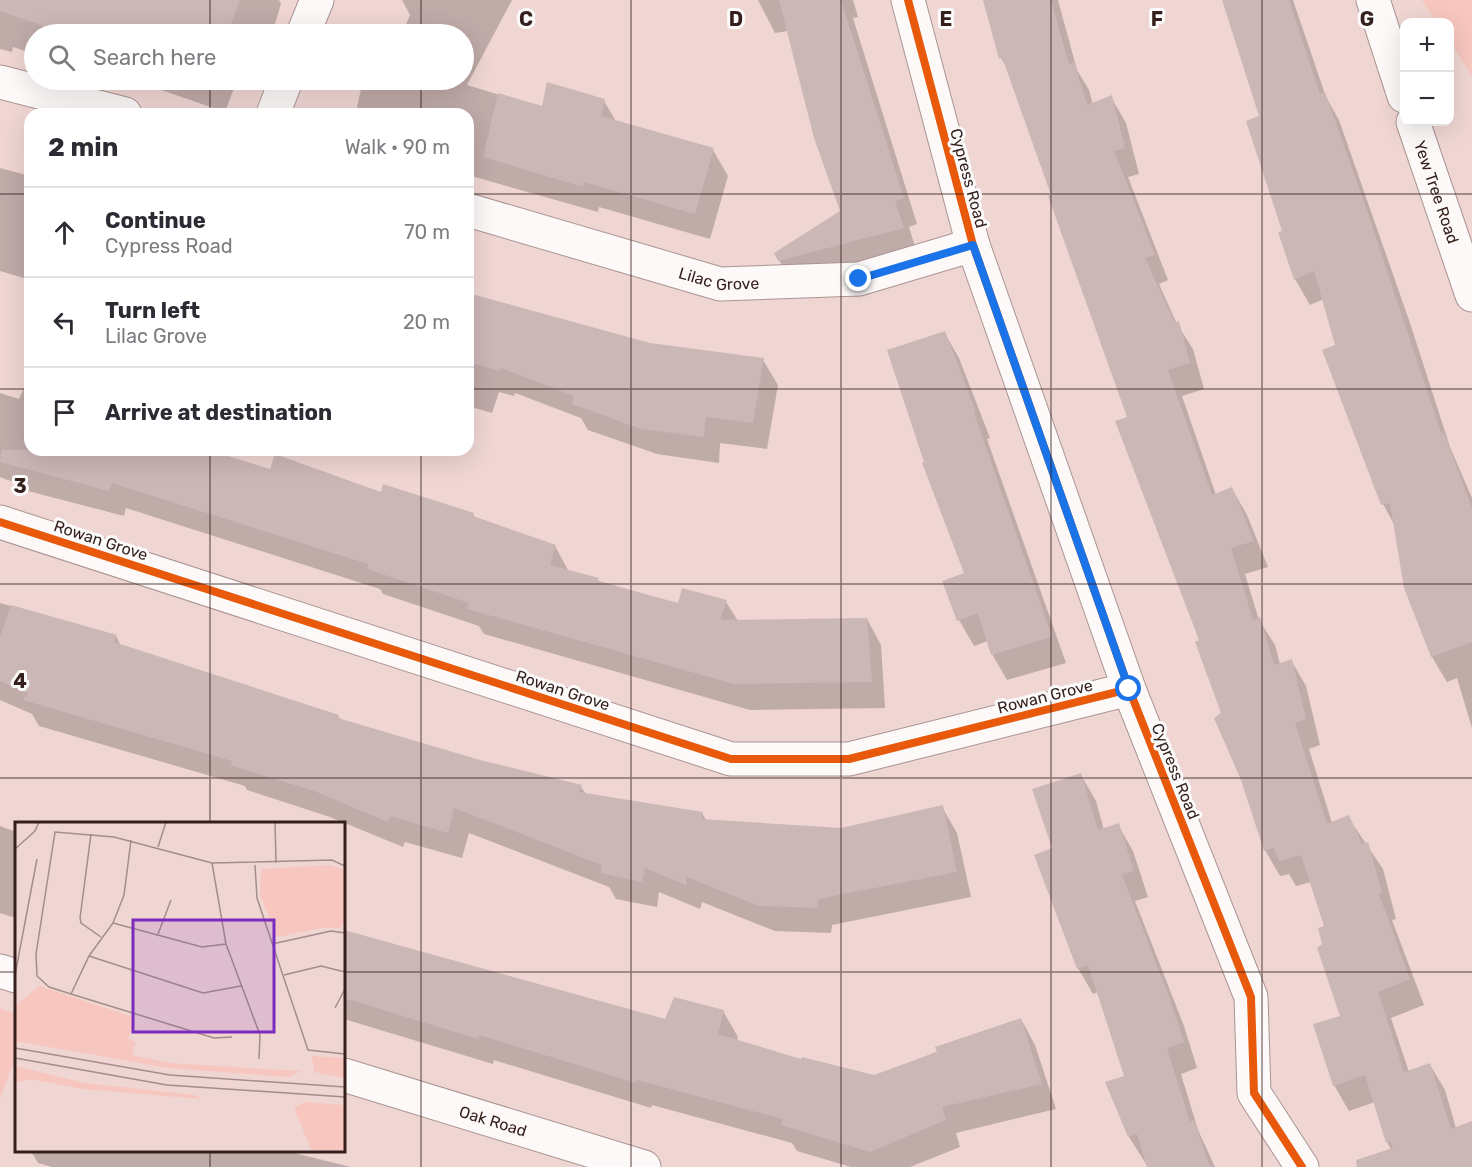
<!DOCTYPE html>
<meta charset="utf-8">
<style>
body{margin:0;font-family:Rubik,sans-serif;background:#f7f7f7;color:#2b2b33}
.controls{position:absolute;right:18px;top:18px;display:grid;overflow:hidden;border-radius:12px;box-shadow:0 6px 24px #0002}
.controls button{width:54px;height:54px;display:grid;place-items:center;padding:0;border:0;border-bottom:2px solid #e1e1e2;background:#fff;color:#2b2b33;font:30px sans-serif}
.stop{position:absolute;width:18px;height:18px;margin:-14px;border:4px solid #1a73e8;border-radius:50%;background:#fff}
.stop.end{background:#1a73e8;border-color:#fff;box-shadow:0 2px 6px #0008}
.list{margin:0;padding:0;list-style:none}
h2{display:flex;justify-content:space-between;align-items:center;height:78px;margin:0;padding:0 24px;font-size:26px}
h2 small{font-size:20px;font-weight:400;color:#7c7c81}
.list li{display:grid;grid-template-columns:39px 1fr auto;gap:18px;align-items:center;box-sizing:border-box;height:90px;padding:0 24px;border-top:2px solid #e1e1e2}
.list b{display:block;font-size:22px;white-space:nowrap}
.list p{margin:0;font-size:20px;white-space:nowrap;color:#7c7c81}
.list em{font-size:20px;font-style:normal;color:#7c7c81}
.icon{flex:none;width:33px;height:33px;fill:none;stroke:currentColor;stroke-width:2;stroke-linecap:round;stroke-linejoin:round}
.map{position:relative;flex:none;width:1472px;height:1167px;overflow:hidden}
.search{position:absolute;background:#fff;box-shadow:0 6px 24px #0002;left:24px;top:24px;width:450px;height:66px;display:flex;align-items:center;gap:15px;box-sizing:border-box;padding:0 21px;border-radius:33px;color:#7c7c81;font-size:22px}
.panel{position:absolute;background:#fff;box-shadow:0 6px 24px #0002;left:24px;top:108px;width:450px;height:348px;border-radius:18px}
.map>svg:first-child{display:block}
.green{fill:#f7c6bf}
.shadow{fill:#0003}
.building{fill:#ccb7b7}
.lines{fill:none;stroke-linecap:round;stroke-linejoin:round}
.minor-casing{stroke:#aa9593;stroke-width:35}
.minor{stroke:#fdf9f8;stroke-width:33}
.cycleway-casing{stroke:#fbfbfb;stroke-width:11}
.cycleway{stroke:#e8590c;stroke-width:8}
.route{stroke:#1a73e8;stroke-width:8}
.grid{fill:none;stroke:#341f1c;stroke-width:1.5;stroke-opacity:0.55}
.labels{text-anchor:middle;stroke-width:6;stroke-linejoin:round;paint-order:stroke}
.street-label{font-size:16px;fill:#341f1c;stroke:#fbfbfb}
.inset-road{fill:none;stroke:#a48d8a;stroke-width:1.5}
.view{fill:#7b2cbf;fill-opacity:0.15;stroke:#7b2cbf;stroke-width:3}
.inset-edge{fill:none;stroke:#341f1c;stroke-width:3}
.grid-label{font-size:20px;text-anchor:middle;font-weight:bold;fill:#341f1c;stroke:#fbfbfb;stroke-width:6;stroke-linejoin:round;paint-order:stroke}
</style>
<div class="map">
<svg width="1472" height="1167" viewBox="0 0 1472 1167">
<rect width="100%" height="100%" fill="#efd6d3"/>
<!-- green -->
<g class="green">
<polygon points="1422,0 1472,0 1472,76 1450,42 1450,22 1437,22"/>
<polygon points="0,1008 16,1014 16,1055 0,1099"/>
</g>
<!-- shadow -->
<g class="shadow">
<polygon points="0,0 279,0 281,4 272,34 34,34 34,54 13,47 12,52 0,49"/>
<polygon points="402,0 512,0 467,85 543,108 604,101 617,123 713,150 728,176 710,239 599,207 598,212 468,175 468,114 361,114 357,107 363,80 464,80 464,34 402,34 410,15"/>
<polygon points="758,0 853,0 858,17 853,18 917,224 909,227 917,253 794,286 779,260 842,212 788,31 775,33"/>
<polygon points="985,0 1058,0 1077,70 1089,90 1093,105 1111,97 1126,123 1139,174 1128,177 1168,280 1159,284 1177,324 1193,349 1204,389 1182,396 1216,495 1232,489 1247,515 1268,567 1245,574 1259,620 1275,645 1280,664 1291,660 1306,686 1320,745 1309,749 1332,823 1348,817 1383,869 1396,919 1392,920 1424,1005 1391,1018 1409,1072 1430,1065 1445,1090 1456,1128 1472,1123 1472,1167 1401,1167 1387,1142 1375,1102 1349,1111 1334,1085 1342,1017 1324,944 1326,927 1311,882 1296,886 1289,874 1280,876 1265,850 1129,418 1010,73 1001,58"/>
<polygon points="1223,0 1293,0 1326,97 1339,120 1410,323 1450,447 1472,498 1472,728 1457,678 1447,682 1432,657 1395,526 1383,504 1324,299 1310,305 1295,279 1261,117"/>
<polygon points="115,80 126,80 125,83"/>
<polygon points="132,80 237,80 225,112"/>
<polygon points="0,168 30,176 30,280 0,271"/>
<polygon points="468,294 650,345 763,360 778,385 767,449 720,443 719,463 657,454 588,430 581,418 515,393 514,396 499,392 492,413 468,406"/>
<polygon points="944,332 959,358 990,438 987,439 1066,663 1007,680 992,654 988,641 974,646 959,620 944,582 966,574 926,463"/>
<polygon points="25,386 30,388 30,450 203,450 271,471 473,514 475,518 555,546 569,572 679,605 726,602 738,621 867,619 881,645 885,708 750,710 484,634 479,626 383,594 380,589 126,508 124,516 24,490 21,485 0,477 0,393 19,399"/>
<polygon points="0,603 116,636 121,646 338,716 341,721 479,761 581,787 586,794 702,813 706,820 841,830 942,807 957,833 971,897 832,925 831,933 775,931 702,902 700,909 659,892 657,907 616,899 609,887 469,833 462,858 405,842 403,847 330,817 247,790 245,786 39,726 32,714 0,700"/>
<polygon points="1081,775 1096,801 1104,830 1118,825 1133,851 1148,897 1135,901 1184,1026 1197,1068 1181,1074 1198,1130 1215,1167 1148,1167 1129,1137 1107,1083 1125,1076 1098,992 1093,994 1078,968 1054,849"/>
<polygon points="0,826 16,832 16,918 0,913"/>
<polygon points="344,931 665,1021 723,1011 738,1037 737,1041 802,1061 875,1076 1021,1019 1035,1045 1056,1109 956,1133 960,1147 910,1167 851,1167 797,1151 792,1143 652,1105 651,1108 494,1060 493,1064 344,1019"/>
<polygon points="30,1150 282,1150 351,1167 52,1167 38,1163"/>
</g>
<!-- building -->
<g class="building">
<polygon points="0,0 240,0 227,34 67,34 0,11"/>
<polygon points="779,0 841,0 904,198 895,201 904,228 778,261 774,253 840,211 814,138"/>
<polygon points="983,0 1051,0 1069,64 1074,62 1087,105 1112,95 1125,148 1114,151 1155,255 1145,258 1175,323 1179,321 1190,363 1168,370 1212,495 1232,487 1254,541 1231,548 1253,620 1260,617 1274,665 1292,659 1306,719 1295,723 1327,824 1349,815 1362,844 1368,842 1382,893 1379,894 1410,979 1378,992 1404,1072 1430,1063 1451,1129 1472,1121 1472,1167 1357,1167 1356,1160 1393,1148 1390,1141 1386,1143 1365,1075 1333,1086 1313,1024 1340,1016 1317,948 1322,944 1318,928 1324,926 1301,855 1279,861 1274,848 1264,851 1241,780 1214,718 1221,713 1195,642 1199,640 1115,421 1127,417 1048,196 1051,195 1002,57 999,59"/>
<polygon points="1222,0 1289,0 1320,94 1325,92 1364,202 1441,433 1444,433 1472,508 1472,642 1431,657 1404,588 1390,503 1381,505 1322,350 1335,345 1314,271 1294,280 1278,232 1282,231 1246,121 1259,116"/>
<polygon points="547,82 605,99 601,116 714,148 695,214 584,182 583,187 483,157 498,93 542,106"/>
<polygon points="468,293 650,343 764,358 753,423 706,417 704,437 641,429 572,404 574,396 501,368 500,371 468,362"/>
<polygon points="945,331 976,412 974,413 1052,637 991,655 978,613 957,621 942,581 964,573 922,463 924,462 887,350"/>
<polygon points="2,450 209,450 270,469 275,454 381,492 383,484 474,513 473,516 556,545 550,565 599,578 598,581 678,603 682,588 727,600 720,620 867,618 872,682 734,684 467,609 469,603 367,569 368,564 112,483 109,491 0,462"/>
<polygon points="11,605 117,635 114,642 339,715 338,718 480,760 582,785 579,792 703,812 701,819 841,828 943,805 957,872 818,899 817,908 759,906 687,877 686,885 645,868 642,882 600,873 602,865 454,808 448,833 390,816 388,822 314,791 230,765 232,761 23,700 28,693 0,681 0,637"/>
<polygon points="1081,773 1098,830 1119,823 1134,871 1122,875 1170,999 1184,1042 1167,1048 1190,1122 1194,1120 1210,1167 1147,1167 1137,1134 1128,1137 1105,1082 1124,1076 1088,965 1077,969 1034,855 1052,848 1032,789"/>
<polygon points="344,930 665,1019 674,997 724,1010 718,1034 801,1059 802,1057 874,1075 937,1052 935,1047 1021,1018 1042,1084 942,1107 946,1120 870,1152 781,1125 783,1119 637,1080 636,1083 479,1035 478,1039 344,998"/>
</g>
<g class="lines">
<!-- minor casing -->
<g class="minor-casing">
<g id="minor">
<polyline points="908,0 973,245 1129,689 1251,997 1254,1093 1302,1167"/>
<polyline points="1373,0 1404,96"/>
<polyline points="303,34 317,0"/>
<polyline points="0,82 125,114"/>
<polyline points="273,114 286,80"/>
<path id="s1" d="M1413 122 1472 295"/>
<path id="s2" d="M468 210 720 284 859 279 973 245"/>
<polyline points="0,522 731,759 849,759 1129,689"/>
<polyline points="0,971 16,976"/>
<path id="s3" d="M344 1075 644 1167"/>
</g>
</g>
<!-- minor -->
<use href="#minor" class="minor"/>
<!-- cycleway casing -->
<g class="cycleway-casing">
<g id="cycleway">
<polyline points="908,0 973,245 1129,689 1251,997 1254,1093 1302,1167"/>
<polyline points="0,522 731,759 849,759 1129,689"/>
</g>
</g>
<!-- cycleway -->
<use href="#cycleway" class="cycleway"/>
</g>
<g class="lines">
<!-- route -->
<polyline class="route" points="859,279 973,245 1129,689"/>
</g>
<!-- grid -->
<path class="grid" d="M210 0V34M421 0V34M631 0V1167M841 0V1167M1051 0V1167M1262 0V1167M210 80V114M421 80V114M0 194H30M468 194H1472M0 389H30M468 389H1472M210 450V824M421 450V1167M0 584H1472M0 778H1472M0 972H16M344 972H1472M210 1150V1167"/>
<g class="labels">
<!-- street labels -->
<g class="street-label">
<text transform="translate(969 178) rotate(75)" y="6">Cypress Road</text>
<text dy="6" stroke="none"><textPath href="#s1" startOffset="74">Yew Tree Road</textPath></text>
<text dy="6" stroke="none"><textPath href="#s2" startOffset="261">Lilac Grove</textPath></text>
<text transform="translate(101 540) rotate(18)" y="6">Rowan Grove</text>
<text transform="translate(563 690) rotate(18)" y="6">Rowan Grove</text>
<text transform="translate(1045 696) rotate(-14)" y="6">Rowan Grove</text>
<text transform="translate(1176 771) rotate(68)" y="6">Cypress Road</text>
<text dy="6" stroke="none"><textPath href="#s3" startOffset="156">Oak Road</textPath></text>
</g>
</g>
<!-- overview -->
<g transform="translate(15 822)">
<rect width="330" height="330" fill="#efd6d3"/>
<path d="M316 43 330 49V99L326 106H307L262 115 245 73 246 47ZM24 164 121 196 113 217 121 220 117 233 154 241 286 249 274 255 153 246 0 219V184ZM297 234 330 236V256L299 250ZM0 244 70 261 180 273 186 277 67 267 15 257 0 261ZM290 280 330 283V330H297L279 286Z" fill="#f7c6bf"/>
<path class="inset-road" d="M260 0 261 41M76 12 65 96 66 101 86 115M143 25 151 0M0 27 20 9 24 0M197 41 211 122 245 213 244 237M240 43 242 76 293 228 330 232M98 101 187 125 211 122M143 112 156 78M257 122 316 109 330 111M74 134 188 171 226 164M0 153 22 37M269 153 306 144 330 150M56 172 74 134 98 101 109 73 116 18M320 186 330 167M217 215 199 216 56 172 34 165 22 154 21 132 40 10 99 15 197 41 317 38 330 44M0 226 155 253 330 265M0 236 152 263 330 275"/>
<path class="view" d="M118 98H259V210H118Z"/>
<rect width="330" height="330" class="inset-edge"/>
</g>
<g class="grid-label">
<text x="526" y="26">C</text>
<text x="736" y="26">D</text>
<text x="946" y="26">E</text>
<text x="1157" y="26">F</text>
<text x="1367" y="26">G</text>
<text x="20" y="493">3</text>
<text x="20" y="688">4</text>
</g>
</svg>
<div class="controls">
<button>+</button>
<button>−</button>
</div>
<div class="stop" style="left:1129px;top:689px"></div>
<div class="stop end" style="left:859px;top:279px"></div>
<div class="search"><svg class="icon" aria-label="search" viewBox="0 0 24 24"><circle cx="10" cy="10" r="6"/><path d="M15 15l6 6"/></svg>Search here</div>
<section class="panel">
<h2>2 min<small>Walk · 90 m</small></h2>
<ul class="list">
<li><svg class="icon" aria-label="ahead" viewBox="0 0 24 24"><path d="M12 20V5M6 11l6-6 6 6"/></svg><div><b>Continue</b><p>Cypress Road</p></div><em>70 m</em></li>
<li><svg class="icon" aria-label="left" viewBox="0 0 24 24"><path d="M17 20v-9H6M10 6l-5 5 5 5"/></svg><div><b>Turn left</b><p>Lilac Grove</p></div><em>20 m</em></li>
<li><svg class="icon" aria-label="arrive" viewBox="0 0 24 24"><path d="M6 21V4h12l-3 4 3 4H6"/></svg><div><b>Arrive at destination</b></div></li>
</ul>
</section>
</div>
